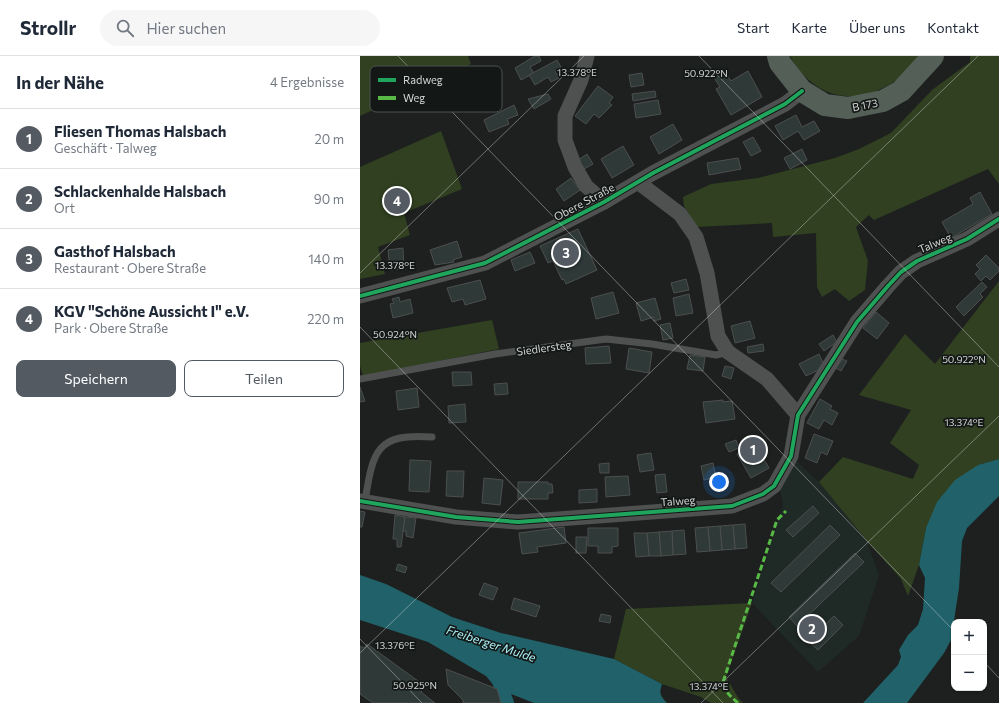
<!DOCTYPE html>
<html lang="de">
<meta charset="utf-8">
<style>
body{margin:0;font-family:Commissioner,sans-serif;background:#f6f6f7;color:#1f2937}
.controls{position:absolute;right:12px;bottom:12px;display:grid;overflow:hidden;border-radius:8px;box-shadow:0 1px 3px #0004}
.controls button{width:36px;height:36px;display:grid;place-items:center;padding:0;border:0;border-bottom:1px solid #e0e1e3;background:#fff;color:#1f2937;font:20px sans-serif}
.you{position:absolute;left:359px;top:426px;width:14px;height:14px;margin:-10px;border:3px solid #fff;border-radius:50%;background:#1a73e8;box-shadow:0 0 0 6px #1a73e833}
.badge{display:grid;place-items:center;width:26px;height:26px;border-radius:50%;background:#535a61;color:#fff;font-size:13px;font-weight:700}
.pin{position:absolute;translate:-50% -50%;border:2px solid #fff;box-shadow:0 1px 4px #0006}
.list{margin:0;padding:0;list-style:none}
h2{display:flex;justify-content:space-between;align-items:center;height:52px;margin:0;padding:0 16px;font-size:17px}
h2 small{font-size:13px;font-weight:400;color:#747a83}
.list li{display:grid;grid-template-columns:26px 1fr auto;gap:12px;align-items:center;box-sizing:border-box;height:60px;padding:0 16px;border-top:1px solid #e0e1e3}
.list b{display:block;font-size:15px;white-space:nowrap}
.list p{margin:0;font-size:13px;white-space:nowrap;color:#747a83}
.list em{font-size:13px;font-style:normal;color:#747a83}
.actions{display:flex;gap:8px;padding:12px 16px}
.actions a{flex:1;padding:9px 0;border:1px solid #535a61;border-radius:8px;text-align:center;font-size:14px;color:#535a61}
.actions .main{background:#535a61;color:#fff}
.icon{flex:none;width:22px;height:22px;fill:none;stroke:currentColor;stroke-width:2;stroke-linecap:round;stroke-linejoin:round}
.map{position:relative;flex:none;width:639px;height:647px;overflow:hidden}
header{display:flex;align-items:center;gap:24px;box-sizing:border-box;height:56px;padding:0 20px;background:#fff;border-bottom:1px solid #e0e1e3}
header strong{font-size:19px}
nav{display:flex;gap:22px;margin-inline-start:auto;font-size:14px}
.search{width:280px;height:36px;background:#f6f6f7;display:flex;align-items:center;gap:10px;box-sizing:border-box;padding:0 14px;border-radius:22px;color:#747a83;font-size:15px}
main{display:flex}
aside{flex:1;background:#fff}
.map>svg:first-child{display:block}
.built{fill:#1f2925}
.green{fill:#304020}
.water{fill:#21626a}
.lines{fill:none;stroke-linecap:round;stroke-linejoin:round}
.canal{stroke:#21626a;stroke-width:14}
.building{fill:#2e3938;stroke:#4c4f4e}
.service{stroke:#4f5150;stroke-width:7}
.minor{stroke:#4f5150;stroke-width:15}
.primary{stroke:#545f58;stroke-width:22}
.quiet{stroke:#58b947;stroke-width:3;stroke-dasharray:6 3;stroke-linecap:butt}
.cycleway-casing{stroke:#131816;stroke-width:6}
.cycleway{stroke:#20a55d;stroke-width:4}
.ticks{fill:none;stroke:#d2d5d3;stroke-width:1;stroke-opacity:0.45}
.labels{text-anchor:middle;stroke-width:3.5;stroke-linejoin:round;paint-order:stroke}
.street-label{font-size:11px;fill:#d2d5d3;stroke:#131816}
.water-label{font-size:12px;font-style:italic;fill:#acf2fb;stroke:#131816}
.key{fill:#131816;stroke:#4c514f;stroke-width:1}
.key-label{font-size:11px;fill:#d2d5d3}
.ticks-label{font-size:10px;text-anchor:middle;fill:#d2d5d3;stroke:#131816;stroke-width:3.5;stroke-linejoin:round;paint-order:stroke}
</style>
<header>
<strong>Strollr</strong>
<div class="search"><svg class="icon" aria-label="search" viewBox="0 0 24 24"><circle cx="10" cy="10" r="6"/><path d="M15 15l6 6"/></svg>Hier suchen</div>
<nav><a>Start</a><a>Karte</a><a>Über uns</a><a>Kontakt</a></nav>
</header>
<main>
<aside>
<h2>In der Nähe<small>4 Ergebnisse</small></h2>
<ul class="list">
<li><span class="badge">1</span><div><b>Fliesen Thomas Halsbach</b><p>Geschäft · Talweg</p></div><em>20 m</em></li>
<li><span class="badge">2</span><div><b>Schlackenhalde Halsbach</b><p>Ort</p></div><em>90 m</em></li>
<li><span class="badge">3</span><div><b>Gasthof Halsbach</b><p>Restaurant · Obere Straße</p></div><em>140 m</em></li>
<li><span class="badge">4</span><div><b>KGV &quot;Schöne Aussicht I&quot; e.V.</b><p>Park · Obere Straße</p></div><em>220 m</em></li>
</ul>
<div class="actions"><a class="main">Speichern</a><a>Teilen</a></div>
</aside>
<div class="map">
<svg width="639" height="647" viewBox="0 0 639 647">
<rect width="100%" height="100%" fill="#1d201f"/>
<!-- built -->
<polygon class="built" points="431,400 459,426 507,485 519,519 499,580 458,616 392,547 423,450 418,421"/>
<!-- green -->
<g class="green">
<polygon points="0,0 108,0 111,8 0,60"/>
<path d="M430 0H559C554 6 550 14 543 19 503 52 456 47 430 0Z"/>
<polygon points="610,0 639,0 639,128 628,113 514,164 509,159 496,171 508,205 505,234 489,245 475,233 462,241 457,231 456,177 413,181 412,167 337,171 324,150 323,141 351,128 398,122 475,102 499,93 531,77 572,34 610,6"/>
<polygon points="81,75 102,133 44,157 50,179 18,191 25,218 0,223 0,111"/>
<polygon points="639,225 639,403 618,409 566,472 559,509 548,540 541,523 507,485 459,426 483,401 553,423 559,409 530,387 551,354 499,339 545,278 575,308"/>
<polygon points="132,264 139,293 3,320 0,310 0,287"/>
<polygon points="392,547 366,621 379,643 383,647 351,647 341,641 302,628 254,603 266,553"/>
</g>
<!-- water -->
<g class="water">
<polygon points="639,403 639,440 607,472 602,485 599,532 591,584 584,597 547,647 503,647 538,609 541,601 539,594 548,579 558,569 563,553 565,522 559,509 566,472 577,446 595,424 618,409"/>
<path d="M0 519 26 528 92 561 141 577 254 603 302 628C299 637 300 640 307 647H174L136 632 126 620 68 586 0 564Z"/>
</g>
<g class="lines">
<!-- canal -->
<polyline class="canal" points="136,617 147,647"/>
</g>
<!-- building -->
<g class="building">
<polygon points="175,0 179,0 181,5 170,11 174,17 161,24 155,12"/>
<polygon points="197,4 201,11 195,15 199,22 191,26 188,21 175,29 169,19"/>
<polygon points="364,14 371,25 388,15 402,41 371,59 356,33 360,31 353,20"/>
<polygon points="282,17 284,29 271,31 269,19"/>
<polygon points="238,30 253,41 249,47 252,49 239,62 234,58 226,68 215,60"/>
<polygon points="295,35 296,41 273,45 272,38"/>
<polygon points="188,38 191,43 174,53 168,43"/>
<polygon points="298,44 301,58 276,62 274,48"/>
<polygon points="154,49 158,59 147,63 149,68 129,76 124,64"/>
<polygon points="436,59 442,71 454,65 460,75 444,84 438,75 423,84 415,70"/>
<polygon points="313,68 322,84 299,98 290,81"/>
<polygon points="393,81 401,95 391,100 383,86"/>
<polygon points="263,90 274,109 252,122 241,103"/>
<polygon points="442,93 447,104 430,113 424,102"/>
<polygon points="227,98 233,108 224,113 218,104"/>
<polygon points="378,102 381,113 349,119 347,107"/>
<polygon points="211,122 220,134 204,145 196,133"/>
<polygon points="620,136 632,158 591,182 582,166 613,148 610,142"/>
<polygon points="218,173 237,214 206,228 204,223 202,224 193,205 188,207 180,190"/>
<polygon points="97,185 102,201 93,204 94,206 75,209 70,194"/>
<polygon points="43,192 44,213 30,214 28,194"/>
<polygon points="170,196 175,207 155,215 151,204"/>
<polygon points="626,199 639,212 639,215 630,224 626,220 621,225 615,218 620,213 616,209"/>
<polygon points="326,223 329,234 314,237 311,227"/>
<polygon points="120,224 126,243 105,249 103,243 92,246 87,232"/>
<polygon points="622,226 627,231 620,238 623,241 604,260 596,251"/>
<polygon points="253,236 259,257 236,263 231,242"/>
<polygon points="329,238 333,257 316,260 313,242"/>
<polygon points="39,241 40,246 50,243 53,257 33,262 30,248 34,247 32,243"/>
<polygon points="295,242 301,263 294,265 294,261 281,265 276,247"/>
<polygon points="516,256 529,267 517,283 503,272"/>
<polygon points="390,265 395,282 375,287 371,270"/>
<polygon points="310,267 313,282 303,284 300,269"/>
<polygon points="473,279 477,286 464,295 459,288"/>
<polygon points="403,288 404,295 388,297 387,291"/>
<polygon points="249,290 251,307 226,308 225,292"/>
<polygon points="269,292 292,296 289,317 266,313"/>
<polygon points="459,298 465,311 446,320 439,308"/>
<polygon points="330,299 345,301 343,315 327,313"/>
<polygon points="482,303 487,305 481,315 476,312"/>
<polygon points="365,310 374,312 371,323 362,320"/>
<polygon points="92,316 111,316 112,329 93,330"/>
<polygon points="147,327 148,338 135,339 134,328"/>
<polygon points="0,331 5,345 0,346"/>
<polygon points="57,332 59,351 38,354 36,335"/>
<polygon points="460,343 472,350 470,353 478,357 472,369 464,364 459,373 447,367"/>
<polygon points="363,344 363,346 372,345 375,363 346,367 343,346"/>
<polygon points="105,348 106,366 89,367 88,350"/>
<polygon points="454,378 473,385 467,399 461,396 457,407 445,402"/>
<polygon points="376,384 379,392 369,396 365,388"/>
<polygon points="395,388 409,412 391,422 377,398 384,394 382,391 386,389 387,392"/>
<polygon points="291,397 294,414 280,416 277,399"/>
<polygon points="50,404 71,405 69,436 49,435"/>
<polygon points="249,407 249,417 240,417 239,408"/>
<polygon points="353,407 356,421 344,424 341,410"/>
<polygon points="87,415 104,415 103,441 86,440"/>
<polygon points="305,418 307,436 297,437 295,419"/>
<polygon points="268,420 270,439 246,441 245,421"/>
<polygon points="124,422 143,424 140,449 122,447"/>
<polygon points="158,426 188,426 188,428 192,428 193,437 188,437 188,443 158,443"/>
<polygon points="237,433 237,446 219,447 219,434"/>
<polygon points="453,450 459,457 433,481 426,474"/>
<polygon points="0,455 5,456 2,471 0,471"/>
<polygon points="35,459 45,461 41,491 37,491 37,483 33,483"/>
<polygon points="45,461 56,462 53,482 46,480 46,475 43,475"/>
<polygon points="385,468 387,492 375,493 373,469"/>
<polygon points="373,469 375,493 362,494 360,470"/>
<polygon points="470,469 480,479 421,536 411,527"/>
<polygon points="360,470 362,494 350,495 348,471"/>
<polygon points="204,471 206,487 177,491 178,496 162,498 159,477"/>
<polygon points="348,471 350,495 337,496 335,472"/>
<polygon points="228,472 258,472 258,490 252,491 252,497 238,497 238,490 228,490"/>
<polygon points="324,474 326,498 313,499 312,475"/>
<polygon points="312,475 313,499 301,500 299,476"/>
<polygon points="299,476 301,500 289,500 287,477"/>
<polygon points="274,477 287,477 289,500 276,501"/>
<polygon points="216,481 227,481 226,497 216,497"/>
<polygon points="495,497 504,506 437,570 429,561"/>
<polygon points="38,508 47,511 45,517 36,514"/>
<polygon points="124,527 138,532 133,544 119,539"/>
<polygon points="154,542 180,550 176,561 151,553"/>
<polygon points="241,558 251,560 250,567 239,565"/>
<polygon points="474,560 483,569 458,594 448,585"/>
<polygon points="7,588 65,630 61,636 75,647 13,647 0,638 0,590 4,592"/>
<polygon points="86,613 137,633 141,647 103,647 103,644 88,629"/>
</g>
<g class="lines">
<!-- service -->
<g class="service">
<polyline points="0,323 135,298 246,283 292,288 356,299 368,296"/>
<path d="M5 445C13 395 16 377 72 381"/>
</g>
<!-- minor -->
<g class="minor">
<polyline points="227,0 221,24 205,60 205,84 215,111 226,130 244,146"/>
<polyline points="279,127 320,158 336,181 347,217 358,280 368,296 407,323 438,359"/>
<polyline points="0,240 125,207 244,146 293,117 425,48 442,35"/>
<polyline points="0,445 96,461 158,466 372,450 403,438 414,430 431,400 438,359 497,266 528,230 541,216 557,205 607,183 639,163"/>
</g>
<!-- primary -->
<polyline class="primary" points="418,0 420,7 442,35 465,49 488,52 523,45 541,35 573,0"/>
<!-- quiet -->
<path class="quiet" d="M378 647C371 641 364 635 363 626L417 464 426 455"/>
<!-- cycleway casing -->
<g class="cycleway-casing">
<g id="cycleway">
<polyline points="0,240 125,207 244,146 293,117 425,48 442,35"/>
<polyline points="0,445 96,461 158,466 372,450 403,438 414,430 431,400 438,359 497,266 528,230 541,216 557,205 607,183 639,163"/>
</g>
</g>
<!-- cycleway -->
<use href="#cycleway" class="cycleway"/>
</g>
<!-- ticks -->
<path class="ticks" d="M38 0 594 575M339 0 639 311M0 217 224 0M0 271 363 647M0 583 62 647M0 597 618 0M624 606 639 622M341 647 639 360"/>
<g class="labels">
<!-- street labels -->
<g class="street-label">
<text transform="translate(505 49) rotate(-11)" y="4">B 173</text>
<text transform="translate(224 146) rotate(-28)" y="4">Obere Straße</text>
<text transform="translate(575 187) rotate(-23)" y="4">Talweg</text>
<text transform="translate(184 292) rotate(-8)" y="4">Siedlersteg</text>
<text transform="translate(318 445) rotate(-4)" y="4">Talweg</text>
</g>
<!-- water labels -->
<g class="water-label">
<text transform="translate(131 588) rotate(18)" y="4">Freiberger Mulde</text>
</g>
</g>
<!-- legend -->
<rect x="10" y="10" width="132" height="46" rx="6" class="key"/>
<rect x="18" y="22" width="18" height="4" fill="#20a55d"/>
<rect x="18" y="40" width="18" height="4" fill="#58b947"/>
<g class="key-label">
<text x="43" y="28">Radweg</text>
<text x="43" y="46">Weg</text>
</g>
<g class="ticks-label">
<text x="217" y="20">13.378°E</text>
<text x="346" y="21">50.922°N</text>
<text x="35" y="213">13.378°E</text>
<text x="35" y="282">50.924°N</text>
<text x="604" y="307">50.922°N</text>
<text x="604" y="370">13.374°E</text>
<text x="35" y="593">13.376°E</text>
<text x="55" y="633">50.925°N</text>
<text x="349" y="634">13.374°E</text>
</g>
</svg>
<div class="controls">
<button>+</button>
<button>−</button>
</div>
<div class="you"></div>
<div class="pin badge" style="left:393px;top:394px">1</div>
<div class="pin badge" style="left:452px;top:573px">2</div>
<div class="pin badge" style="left:206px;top:197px">3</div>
<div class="pin badge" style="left:37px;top:145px">4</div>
</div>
</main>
